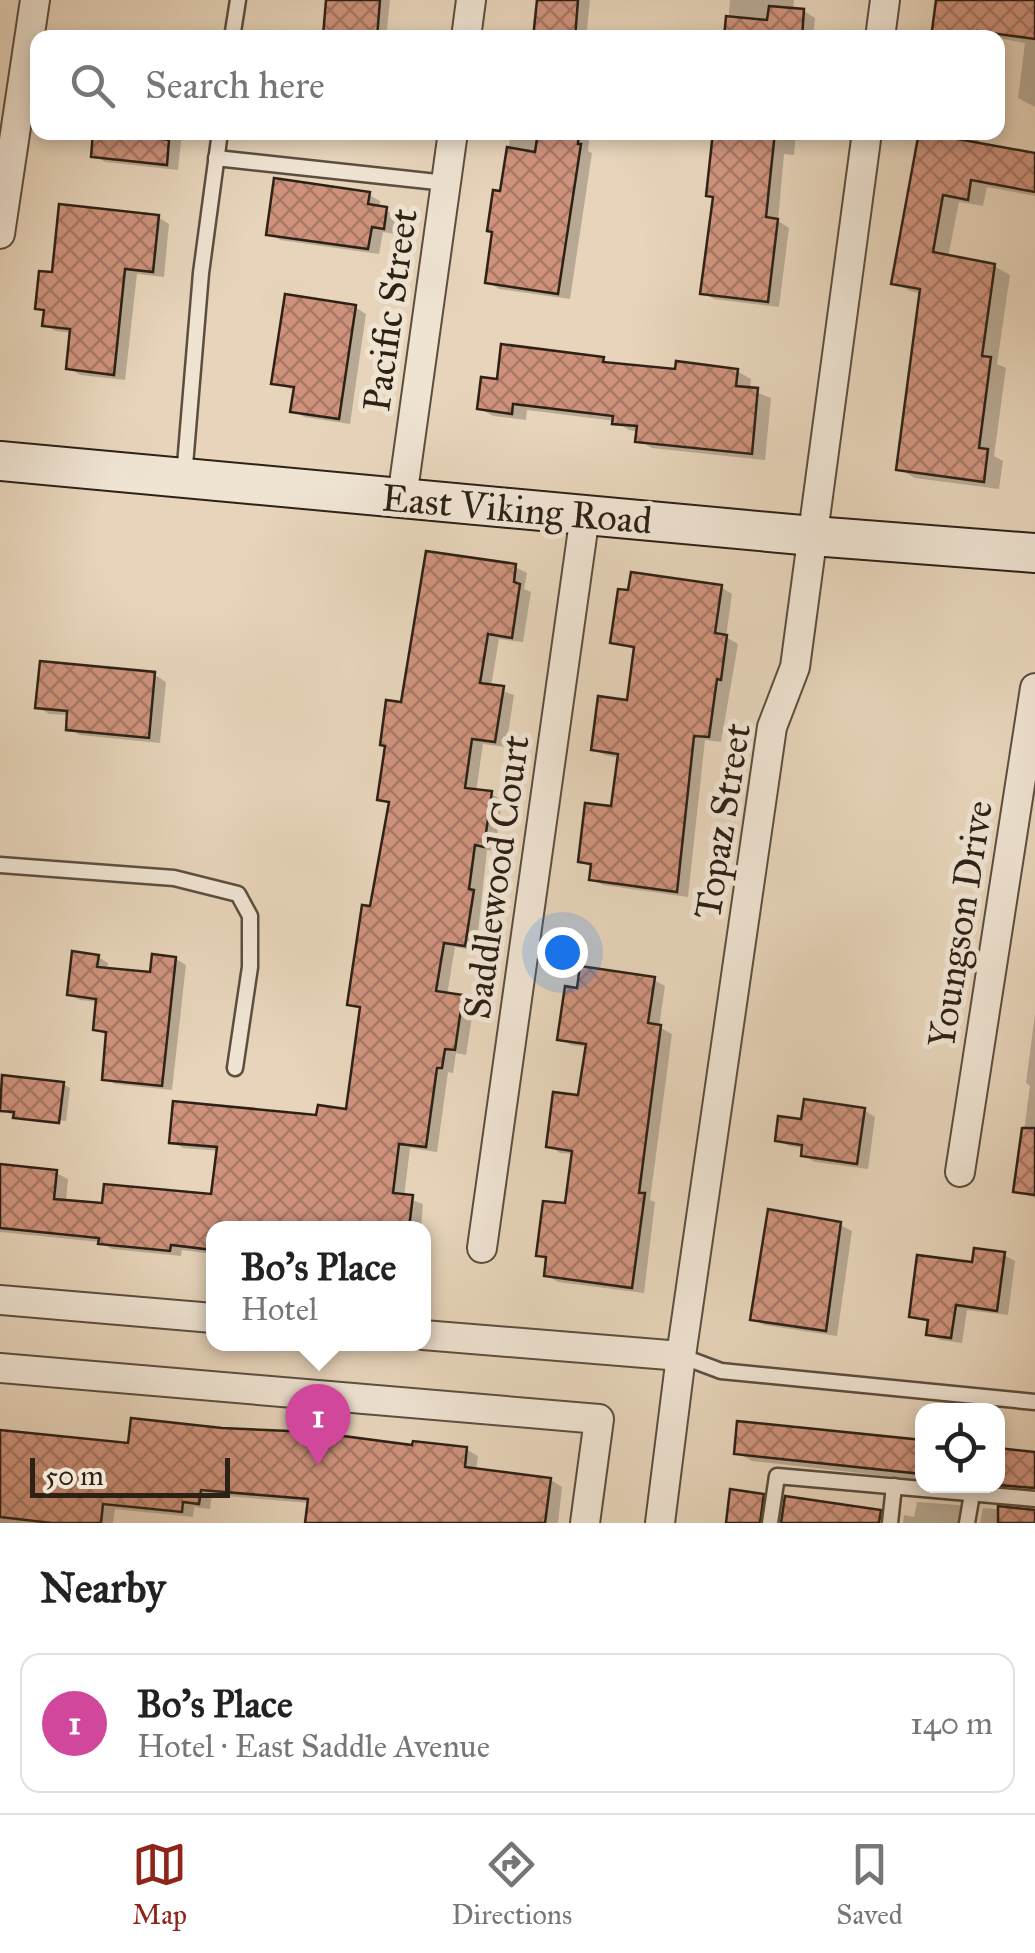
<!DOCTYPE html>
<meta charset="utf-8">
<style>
body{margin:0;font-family:"IM FELL Great Primer",serif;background:#f2f2f2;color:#222}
.controls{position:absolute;right:30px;bottom:30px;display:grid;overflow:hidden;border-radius:20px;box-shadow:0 5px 15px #0003}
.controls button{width:90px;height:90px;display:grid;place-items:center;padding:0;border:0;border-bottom:2px solid #e0e0e0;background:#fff;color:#222;font:50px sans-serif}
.scale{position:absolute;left:30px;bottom:25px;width:200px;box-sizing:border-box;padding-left:10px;border:5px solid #2d2116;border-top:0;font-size:28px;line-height:35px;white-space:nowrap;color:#2d2116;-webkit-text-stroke:8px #efe3d2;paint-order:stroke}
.you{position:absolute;left:562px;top:952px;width:35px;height:35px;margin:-25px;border:8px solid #fff;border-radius:50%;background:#1a73e8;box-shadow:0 0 0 15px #1a73e833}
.badge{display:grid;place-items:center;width:65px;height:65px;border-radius:50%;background:#8f2418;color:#fff;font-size:32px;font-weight:700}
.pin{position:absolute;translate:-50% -82px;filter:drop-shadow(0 2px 5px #0008)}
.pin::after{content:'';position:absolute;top:52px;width:35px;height:30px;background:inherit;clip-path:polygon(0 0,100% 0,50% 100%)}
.popup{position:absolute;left:206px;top:1221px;width:225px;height:130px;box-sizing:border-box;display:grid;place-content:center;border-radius:20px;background:#fff;filter:drop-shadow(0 2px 8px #0005);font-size:32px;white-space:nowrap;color:#767676}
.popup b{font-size:38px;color:#222}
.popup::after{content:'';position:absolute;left:50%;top:100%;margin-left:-20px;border:20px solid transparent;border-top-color:#fff}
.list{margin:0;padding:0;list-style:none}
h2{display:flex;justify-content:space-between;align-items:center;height:130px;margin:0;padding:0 40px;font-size:42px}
h2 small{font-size:32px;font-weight:400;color:#767676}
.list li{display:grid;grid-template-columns:65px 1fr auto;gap:30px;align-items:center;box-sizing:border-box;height:140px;margin:0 20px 20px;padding:0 20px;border:2px solid #e0e0e0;border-radius:20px}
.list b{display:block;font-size:38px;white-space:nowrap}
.list p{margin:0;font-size:32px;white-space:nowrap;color:#767676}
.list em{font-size:32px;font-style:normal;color:#767676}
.icon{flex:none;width:55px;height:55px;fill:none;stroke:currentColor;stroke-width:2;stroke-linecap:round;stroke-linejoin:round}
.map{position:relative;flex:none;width:1035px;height:1523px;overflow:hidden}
.search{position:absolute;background:#fff;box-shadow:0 5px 15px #0003;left:30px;right:30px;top:30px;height:110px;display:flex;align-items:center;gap:25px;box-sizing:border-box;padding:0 35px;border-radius:20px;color:#767676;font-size:38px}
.sheet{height:290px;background:#fff}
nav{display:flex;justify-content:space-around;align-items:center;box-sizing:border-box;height:140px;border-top:2px solid #e0e0e0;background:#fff;font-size:28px;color:#767676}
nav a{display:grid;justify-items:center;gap:5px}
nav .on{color:#8f2418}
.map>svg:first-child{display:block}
.shadow{fill:#0003}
.building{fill:url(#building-cross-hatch);stroke:#2d2116;stroke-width:2.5}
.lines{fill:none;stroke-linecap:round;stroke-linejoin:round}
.lane-casing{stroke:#5c4e3f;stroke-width:19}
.street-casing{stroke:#5c4e3f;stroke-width:32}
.secondary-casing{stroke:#2d2116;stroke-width:42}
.lane{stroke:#efe3d2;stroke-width:14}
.street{stroke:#efe3d2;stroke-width:28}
.secondary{stroke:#efe3d2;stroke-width:38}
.labels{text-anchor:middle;stroke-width:10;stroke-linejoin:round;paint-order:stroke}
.street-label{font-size:38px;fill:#2d2116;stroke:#efe3d2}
</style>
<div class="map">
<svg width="1035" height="1523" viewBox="0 0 1035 1523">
<defs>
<pattern id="building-cross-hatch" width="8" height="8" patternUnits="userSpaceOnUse" patternTransform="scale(2.5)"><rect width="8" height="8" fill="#cf937d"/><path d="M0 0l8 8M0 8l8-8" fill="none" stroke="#a87865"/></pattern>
</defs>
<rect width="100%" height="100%" fill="#e7d4ba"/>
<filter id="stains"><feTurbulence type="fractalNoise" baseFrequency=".002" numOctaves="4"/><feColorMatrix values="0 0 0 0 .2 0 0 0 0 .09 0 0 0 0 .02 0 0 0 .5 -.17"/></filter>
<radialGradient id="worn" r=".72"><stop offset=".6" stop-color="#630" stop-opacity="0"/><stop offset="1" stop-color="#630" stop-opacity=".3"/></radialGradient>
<!-- shadow -->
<g class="shadow">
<polygon points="328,0 390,0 386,38 331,38 325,34"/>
<polygon points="554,0 590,0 586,38 536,38"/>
<polygon points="730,0 794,0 793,10 804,11 815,18 813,38 727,38"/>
<polygon points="938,0 1035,0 1035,107 1018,98 1025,43 998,38 933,38"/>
<polygon points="96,132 182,132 178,170 105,162 94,155"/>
<polygon points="511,132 590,132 588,151 592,153 570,299 499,289 488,282"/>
<polygon points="715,132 796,132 794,155 784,154 778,221 789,228 779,307 714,299 703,293 715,198 708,195"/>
<polygon points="922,132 980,132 978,145 1035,155 1035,196 987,187 983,206 959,202 948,257 994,266 1010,275 997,364 1006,368 994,456 1003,461 999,489 915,478 899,469 922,294 910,291 894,282"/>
<polygon points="369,195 380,201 379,208 398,216 395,234 383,232 379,254 280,240 269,233"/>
<polygon points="158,217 169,224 164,277 137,274 125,380 80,375 69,368 73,333 56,331 45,325 46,313 38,308 54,275"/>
<polygon points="355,307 366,314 350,424 304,417 293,410 296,391 274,383"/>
<polygon points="603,360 614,366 678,372 737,371 751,379 750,390 771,398 765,460 652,448 638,440 639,432 629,430 615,421 527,410 526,420 493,416 479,408 499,382"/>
<polygon points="515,567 527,573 524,589 531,592 523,642 499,639 491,687 514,695 506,747 483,744 476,792 491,794 502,800 495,851 487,850 476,951 455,947 447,995 462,997 474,1004 466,1055 456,1053 453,1073 448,1072 437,1152 410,1148 404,1197 423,1204 421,1228 213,1228 213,1254 182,1250 181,1256 112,1249 100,1242 0,1232 0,1167 56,1173 68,1179 66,1202 105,1205 213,1197 219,1151 183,1148 172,1141 349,1112 362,1010 350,1003 391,805 380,799 403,705"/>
<polygon points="721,587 732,594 726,637 738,644 721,742 705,740 688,897 603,885 591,879 593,868 580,861 613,809 620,758 605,755 593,749 629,703 636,650 613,642"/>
<polygon points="155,675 166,682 160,743 80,735 68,728 69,715 49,714 38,707"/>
<polygon points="98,957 108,963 107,970 152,975 176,959 186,965 172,1090 115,1084 105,1078 106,1035 96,1029 99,1002 80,1000 69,994"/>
<polygon points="654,980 665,986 659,1027 672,1034 650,1200 655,1202 644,1293 558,1282 546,1275 548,1260 539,1254 567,1206 574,1154 560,1153 549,1146 580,1098 588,1047 571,1045 560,1038"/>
<polygon points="1035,1014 1035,1198 1016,1191 1030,1086 1026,1083"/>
<polygon points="63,1084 70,1088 66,1121 20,1116 20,1119 1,1109"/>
<polygon points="864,1110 875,1117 868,1169 815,1162 803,1155 804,1148 789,1146 777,1139 803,1122"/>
<polygon points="840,1225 852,1231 837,1336 764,1325 752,1319"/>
<polygon points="1004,1255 1015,1261 1008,1315 967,1310 962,1343 940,1340 929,1334 930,1323 912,1316 974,1265"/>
<polygon points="740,1423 922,1443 922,1480 752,1461 736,1452"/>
<polygon points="0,1432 130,1446 466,1449 478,1456 476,1471 551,1480 562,1487 558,1523 307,1523 310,1503 212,1495 210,1509 194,1507 193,1517 115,1509 113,1523 0,1523"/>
<polygon points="998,1451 1035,1455 1035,1494 937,1486 998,1486"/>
<polygon points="763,1496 778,1505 776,1523 729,1523"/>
<polygon points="917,1502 959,1505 974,1514 973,1523 903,1523 904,1515 914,1517"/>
<polygon points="983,1508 1035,1512 1035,1523 980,1523"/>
</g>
<!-- building -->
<g class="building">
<polygon points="326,0 380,0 377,38 323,36"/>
<polygon points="537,0 578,0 575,38 533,38"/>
<polygon points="936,0 1035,0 1035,39 977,31 976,38 931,38"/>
<polygon points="769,6 804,9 802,38 724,38 726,16 767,20"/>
<polygon points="93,132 146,132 146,137 169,140 167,165 91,157"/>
<polygon points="538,132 579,132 578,144 581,144 558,294 485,283 492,232 487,231 493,190 500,191 507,147 535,152"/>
<polygon points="713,132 775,132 766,217 778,219 768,302 700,294 713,197 706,196"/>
<polygon points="919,132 1035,153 1035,192 971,180 968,200 943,195 933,252 995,264 982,356 991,357 979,448 988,449 984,482 896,470 920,289 891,284"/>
<polygon points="274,178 370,192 368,204 387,207 384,229 372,227 368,249 266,235"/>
<polygon points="59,204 159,215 153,272 125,269 114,375 66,369 70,329 42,326 44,310 35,309 39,271 52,272"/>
<polygon points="285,294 356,305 339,419 290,412 294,387 271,384"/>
<polygon points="501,344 604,357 603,362 675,369 676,361 738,369 736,386 758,388 752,454 635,442 637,426 612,424 613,416 513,404 512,414 477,409 481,377 497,379"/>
<polygon points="426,551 516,564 514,582 520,584 512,638 488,634 480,683 504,686 495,742 472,739 465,788 492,791 484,847 475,845 469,889 474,890 465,946 444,943 436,991 463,995 455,1050 445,1049 442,1068 437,1068 426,1147 399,1144 393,1193 413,1195 409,1228 213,1228 213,1250 171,1245 170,1251 98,1244 99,1238 0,1228 0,1164 57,1170 54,1199 102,1203 104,1184 211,1194 217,1147 169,1143 173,1101 316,1115 318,1105 346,1109 360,1007 347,1005 362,905 370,906 389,802 377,800 385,746 380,745 386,700 401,702"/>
<polygon points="631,572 722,585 715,633 727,635 721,680 717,679 709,737 694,736 677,892 589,880 591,864 578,862 585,803 611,806 618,754 591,750 598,696 627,700 634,647 610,643 618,589 628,590"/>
<polygon points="40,661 155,672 149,738 66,730 67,711 35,708"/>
<polygon points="72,951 99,955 97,967 150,972 152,954 176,957 162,1086 102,1080 106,1032 93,1030 96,999 67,995"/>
<polygon points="580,966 655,977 648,1023 661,1025 639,1193 645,1193 632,1288 544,1276 546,1257 536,1256 543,1201 565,1203 572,1151 546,1147 553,1092 578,1095 586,1044 557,1040 565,986 577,988"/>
<polygon points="2,1075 64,1082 59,1123 13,1118 14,1112 0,1111"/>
<polygon points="804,1099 865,1108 857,1164 801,1156 802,1145 775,1141 778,1116 801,1119"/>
<polygon points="1022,1128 1035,1128 1035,1195 1013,1192"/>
<polygon points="768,1209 841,1222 826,1331 750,1320"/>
<polygon points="974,1248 1005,1252 997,1311 956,1305 951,1338 926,1335 928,1320 909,1317 917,1255 972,1262"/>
<polygon points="131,1418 222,1428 313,1432 412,1445 413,1441 467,1447 465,1467 551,1478 545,1523 305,1523 308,1499 201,1490 199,1504 183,1502 182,1512 103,1504 101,1523 52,1523 0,1517 0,1430 128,1443"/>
<polygon points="737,1421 922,1440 922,1474 734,1454"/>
<polygon points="998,1448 1035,1452 1035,1488 998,1485"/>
<polygon points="730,1489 764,1494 760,1523 726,1523"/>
<polygon points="785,1496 881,1510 879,1523 781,1523"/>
<polygon points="998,1506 1035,1510 1035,1523 998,1523"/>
</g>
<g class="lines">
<!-- lane casing -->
<g class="lane-casing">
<g id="lane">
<polyline points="232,38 238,0"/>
<polyline points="216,158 446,183"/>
<polyline points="184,477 201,273 220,132"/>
<polyline points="0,865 174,878 238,894 250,916 250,967 235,1068"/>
<polyline points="681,1356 721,1371 1035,1402"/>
<polyline points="770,1523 777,1476 1035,1499"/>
<polyline points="890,1523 894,1486"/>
<polyline points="967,1523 972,1494"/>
</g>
</g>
<!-- street casing -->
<g class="street-casing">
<g id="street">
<polyline points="466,38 471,0"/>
<polyline points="880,38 885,0"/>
<polyline points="0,234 35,0"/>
<polyline points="402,498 453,132"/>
<polyline points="960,1172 1035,688"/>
<polyline points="482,1248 585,515"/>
<polyline points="0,1300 213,1318"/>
<polyline points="423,1335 681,1356"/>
<polyline points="0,1368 599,1419 585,1523"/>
<polyline points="660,1523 681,1356 772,727 795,667 867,132"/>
</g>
</g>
<!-- secondary casing -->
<g class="secondary-casing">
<polyline id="secondary" points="0,461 813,536 1035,553"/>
</g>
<!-- lane -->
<use href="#lane" class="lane"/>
<!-- street -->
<use href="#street" class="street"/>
<!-- secondary -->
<use href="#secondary" class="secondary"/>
</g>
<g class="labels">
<!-- street labels -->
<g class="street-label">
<text transform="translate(390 310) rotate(-82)" y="13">Pacific Street</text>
<text transform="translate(517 509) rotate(5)" y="13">East Viking Road</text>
<text transform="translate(722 821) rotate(-81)" y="13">Topaz Street</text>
<text transform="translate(496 877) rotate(-82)" y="13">Saddlewood Court</text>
<text transform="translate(960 924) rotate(-81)" y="13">Youngson Drive</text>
</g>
</g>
<rect width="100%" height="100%" filter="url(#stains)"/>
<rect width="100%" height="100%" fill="url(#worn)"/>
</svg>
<div class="controls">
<button><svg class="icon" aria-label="locate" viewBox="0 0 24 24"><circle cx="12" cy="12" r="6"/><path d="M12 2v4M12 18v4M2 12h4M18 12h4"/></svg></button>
</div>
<div class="scale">50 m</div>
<div class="you"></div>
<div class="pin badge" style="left:318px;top:1466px;background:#d1479c">1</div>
<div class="popup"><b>Bo's Place</b>Hotel</div>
<div class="search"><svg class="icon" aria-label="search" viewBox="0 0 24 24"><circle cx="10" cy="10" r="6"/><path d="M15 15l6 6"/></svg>Search here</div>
</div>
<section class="sheet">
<h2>Nearby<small></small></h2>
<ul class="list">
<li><span class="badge" style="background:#d1479c">1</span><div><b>Bo's Place</b><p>Hotel · East Saddle Avenue</p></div><em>140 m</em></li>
</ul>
</section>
<nav>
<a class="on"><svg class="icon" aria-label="map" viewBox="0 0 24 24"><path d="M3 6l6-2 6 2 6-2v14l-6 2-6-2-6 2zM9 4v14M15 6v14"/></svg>Map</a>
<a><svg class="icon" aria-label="directions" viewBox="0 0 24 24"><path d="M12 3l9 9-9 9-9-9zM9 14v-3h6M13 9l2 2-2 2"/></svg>Directions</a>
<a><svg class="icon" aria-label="saved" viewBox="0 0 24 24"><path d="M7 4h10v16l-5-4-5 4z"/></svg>Saved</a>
</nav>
